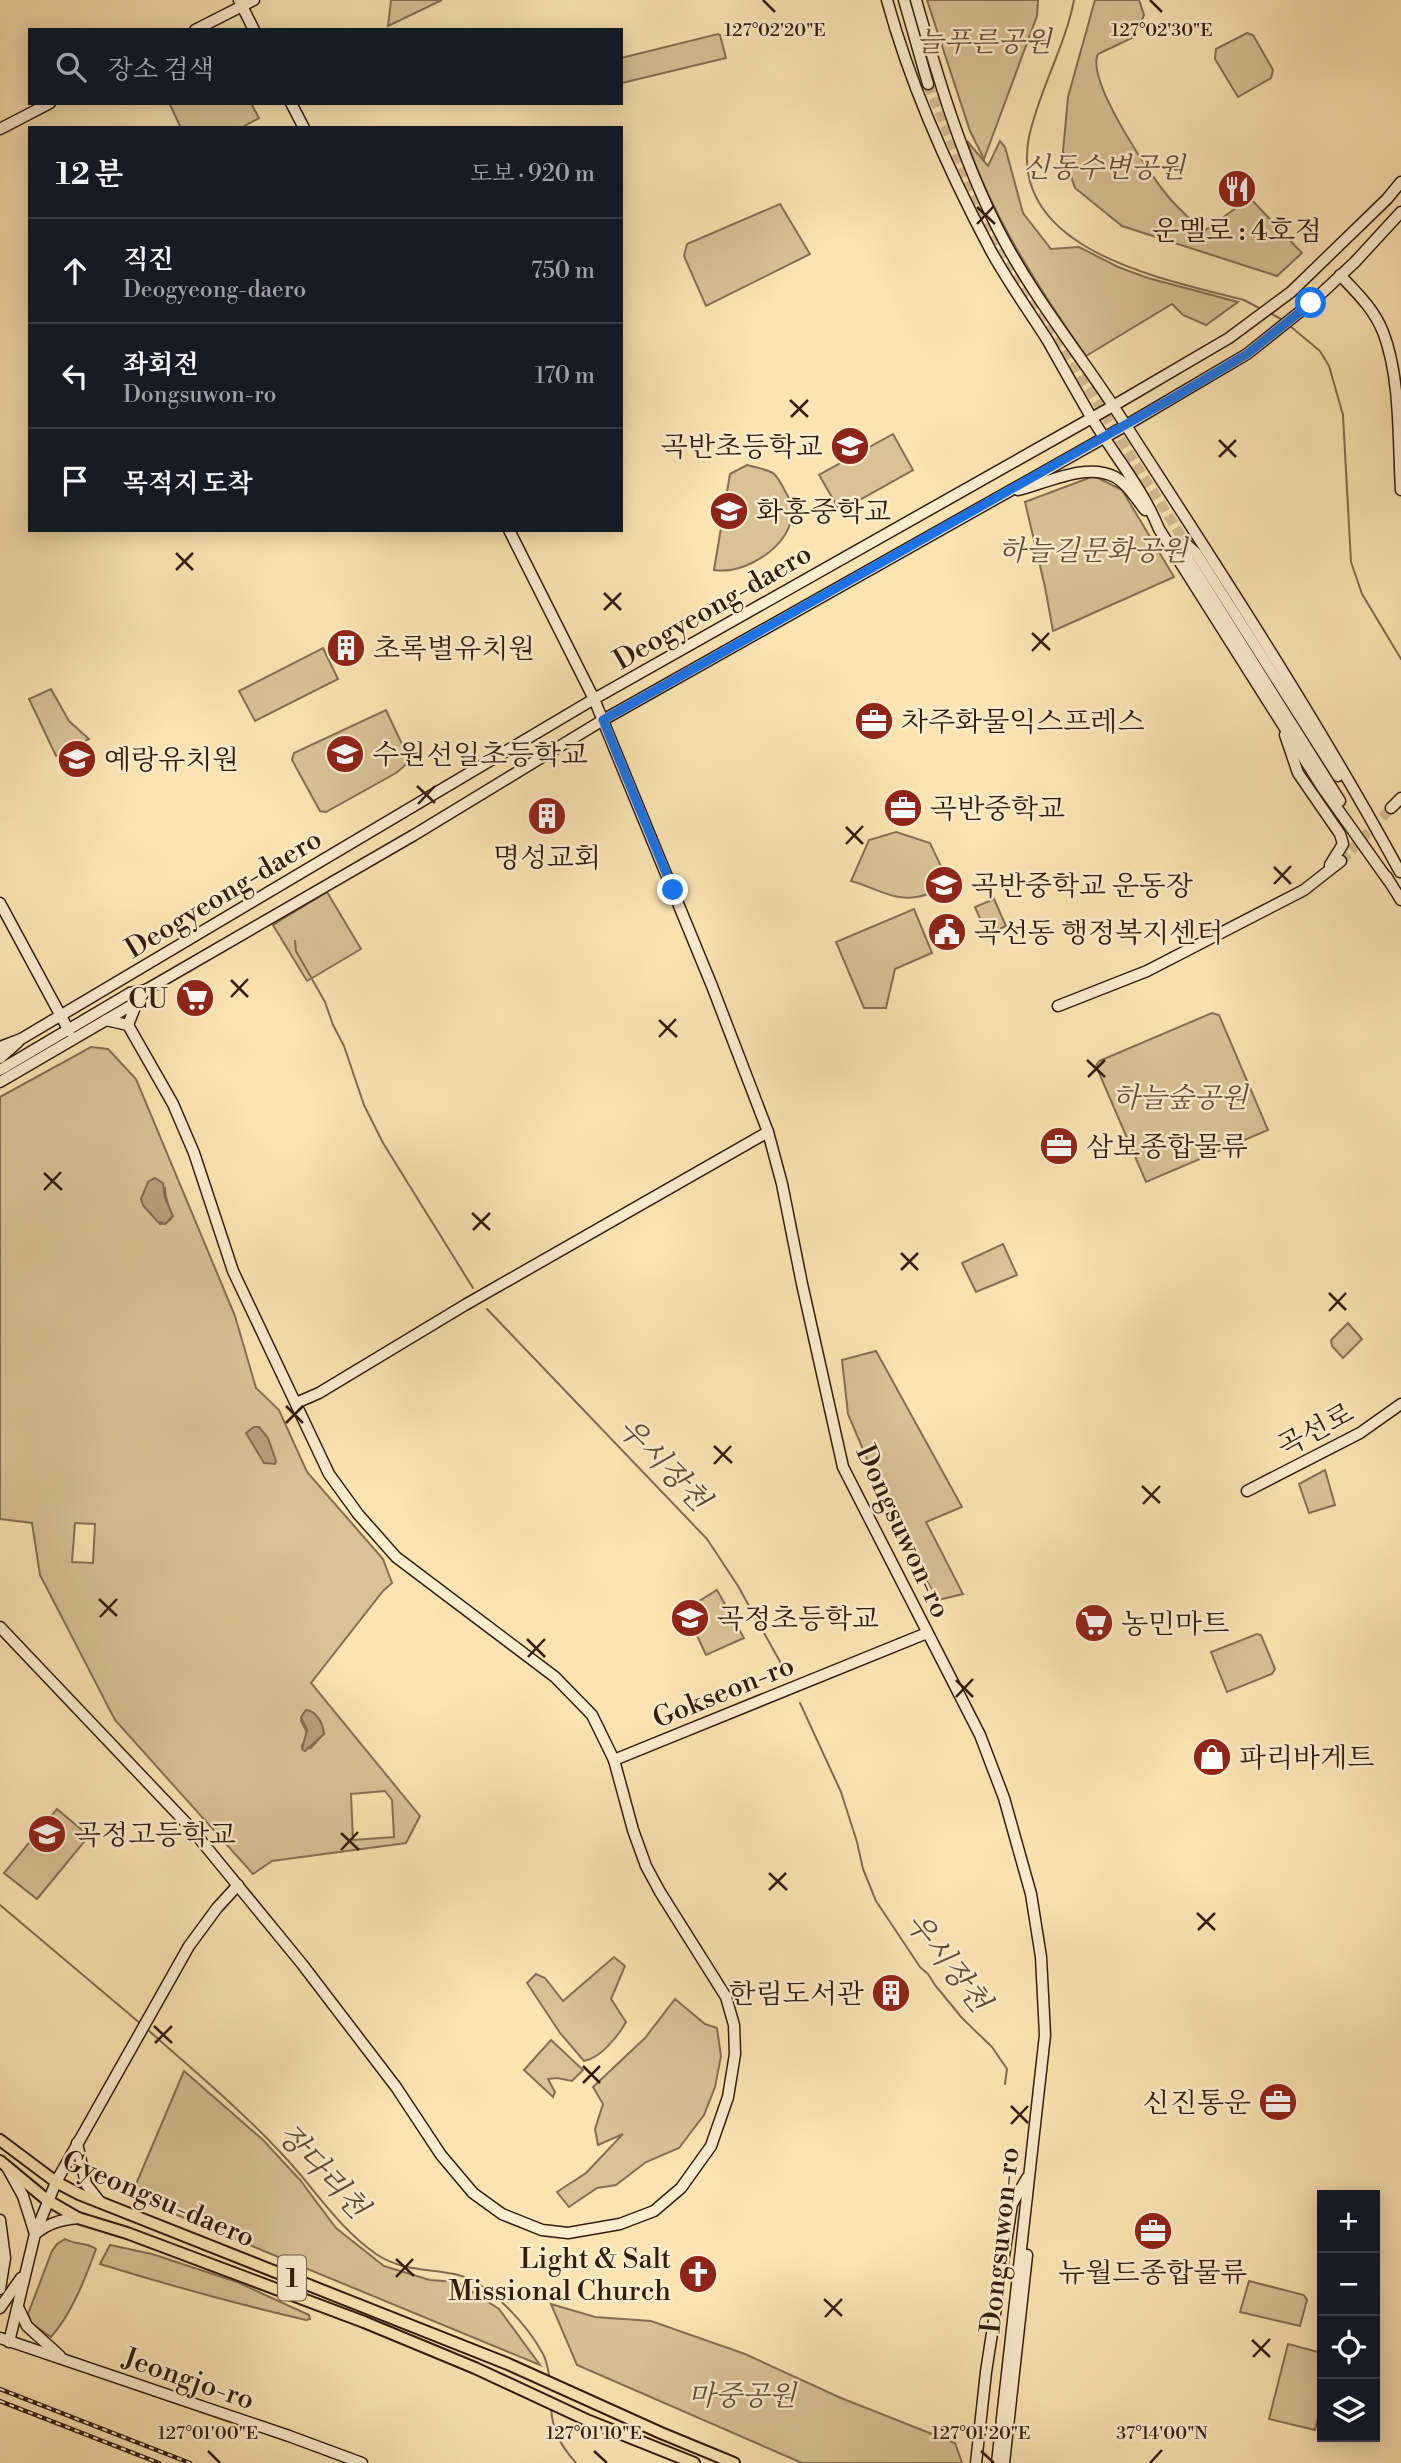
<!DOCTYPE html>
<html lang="ko">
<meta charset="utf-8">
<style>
body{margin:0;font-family:"Libre Bodoni","Noto Serif KR",serif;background:#242831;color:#f1f3f6}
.controls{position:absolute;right:21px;bottom:21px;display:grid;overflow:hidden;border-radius:0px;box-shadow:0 4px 18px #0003}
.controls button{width:63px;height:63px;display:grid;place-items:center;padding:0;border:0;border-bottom:2px solid #363941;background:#171b24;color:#f1f3f6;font:35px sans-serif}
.stop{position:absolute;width:21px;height:21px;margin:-16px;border:5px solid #1a73e8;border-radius:50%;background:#fff}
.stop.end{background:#1a73e8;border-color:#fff;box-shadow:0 2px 7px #0008}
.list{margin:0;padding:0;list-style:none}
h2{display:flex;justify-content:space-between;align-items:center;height:91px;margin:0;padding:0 28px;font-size:30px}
h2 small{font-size:23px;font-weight:400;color:#9ea1a6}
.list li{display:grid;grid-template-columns:46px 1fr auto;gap:21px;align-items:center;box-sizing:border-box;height:105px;padding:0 28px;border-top:2px solid #363941}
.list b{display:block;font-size:26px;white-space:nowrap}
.list p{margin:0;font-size:23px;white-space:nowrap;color:#9ea1a6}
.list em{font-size:23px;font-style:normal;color:#9ea1a6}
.icon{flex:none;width:38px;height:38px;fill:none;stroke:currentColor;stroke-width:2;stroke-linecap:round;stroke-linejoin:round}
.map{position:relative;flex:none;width:1401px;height:2463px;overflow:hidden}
.search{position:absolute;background:#171b24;box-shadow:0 4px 18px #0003;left:28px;top:28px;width:595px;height:77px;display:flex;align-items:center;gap:18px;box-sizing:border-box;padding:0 24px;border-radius:0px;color:#9ea1a6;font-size:26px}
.panel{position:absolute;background:#171b24;box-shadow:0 4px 18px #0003;left:28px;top:126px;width:595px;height:406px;border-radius:0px}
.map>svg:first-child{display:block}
.green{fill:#d9c296;stroke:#866f51;stroke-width:2;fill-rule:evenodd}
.water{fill:#b7a07a;stroke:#836b4e;stroke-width:2}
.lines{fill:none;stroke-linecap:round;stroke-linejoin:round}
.stream{stroke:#836b4e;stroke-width:2}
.secondary-tunnel{stroke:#d3bc91;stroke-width:10;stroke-dasharray:10 5;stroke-linecap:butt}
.secondary-casing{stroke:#341c0c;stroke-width:13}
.primary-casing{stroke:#341c0c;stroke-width:14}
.secondary{stroke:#fcedcd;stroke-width:10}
.primary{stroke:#fbe4b2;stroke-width:10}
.rail-casing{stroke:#341c0c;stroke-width:4.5}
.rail{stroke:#fcedcd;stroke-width:2;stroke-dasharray:5;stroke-linecap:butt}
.route{stroke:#1a73e8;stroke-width:9}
.ticks{fill:none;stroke:#341c0c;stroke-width:2.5}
.labels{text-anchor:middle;stroke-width:5;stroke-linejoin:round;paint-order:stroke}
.shield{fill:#fcedcd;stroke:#705b46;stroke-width:2}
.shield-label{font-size:26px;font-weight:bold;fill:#341c0c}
.park-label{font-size:28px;font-style:italic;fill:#664e35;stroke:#fcedcd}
.poi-label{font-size:28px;fill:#341c0c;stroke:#fcedcd;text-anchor:start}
.street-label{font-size:28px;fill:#341c0c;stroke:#fcedcd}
.water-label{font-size:30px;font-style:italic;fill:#624a32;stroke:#fcedcd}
.ticks-label{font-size:18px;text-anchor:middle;fill:#341c0c;stroke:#fcedcd;stroke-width:5;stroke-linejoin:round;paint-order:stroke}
</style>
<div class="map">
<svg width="1401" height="2463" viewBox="0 0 1401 2463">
<rect width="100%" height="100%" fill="#fbe4b2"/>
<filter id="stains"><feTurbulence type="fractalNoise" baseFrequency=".00286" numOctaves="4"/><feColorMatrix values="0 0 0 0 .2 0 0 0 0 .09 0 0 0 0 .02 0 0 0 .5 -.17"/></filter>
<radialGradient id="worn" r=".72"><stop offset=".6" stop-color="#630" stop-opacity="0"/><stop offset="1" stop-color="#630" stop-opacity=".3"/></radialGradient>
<!-- green -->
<g class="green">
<polygon points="391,0 442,0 388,26"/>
<polygon points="927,0 1038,0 1037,16 984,159 970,131"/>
<path d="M1095 0H1139L1144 15 1134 37 1098 54C1085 80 1153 180 1172 201 1182 212 1193 222 1204 231L1250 198 1302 253 1277 276 1122 226 1075 188 1063 152 1068 97Z"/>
<polygon points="1247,33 1253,35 1273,70 1271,78 1238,97 1215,59 1216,49"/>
<polygon points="718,34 720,35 726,58 622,83 621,58"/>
<polygon points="169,103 251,103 259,118 241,128 181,128"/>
<path d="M967 141 988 166 1000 141 1005 147 1023 213 1051 249 1079 247 1118 267 1148 278 1238 302 1206 325 1183 315 1172 304 1086 356C1041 292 991 215 967 141Z"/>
<polygon points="780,204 810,254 706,306 684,256 687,244"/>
<polygon points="893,434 913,470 840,511 819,475"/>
<path d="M747 465C755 467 765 469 773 473 778 477 782 485 785 491 812 532 752 576 714 570L730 474Z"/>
<polygon points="1094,476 1122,490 1174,577 1053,631 1045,587 1025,502"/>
<polygon points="323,648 338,679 255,721 239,691"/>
<polygon points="51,689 69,721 89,739 56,756 29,699"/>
<polygon points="386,710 410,761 396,773 326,812 320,811 292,760 294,753"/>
<path d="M896 832 930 843 949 883C943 889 936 891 928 894 897 905 880 889 851 881L869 840Z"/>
<polygon points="327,892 361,949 307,981 273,925"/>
<polygon points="994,899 1006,926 987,935 975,907"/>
<polygon points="914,909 932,953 895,969 886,1008 864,1008 836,942"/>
<polygon points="1212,1013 1219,1015 1268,1130 1146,1182 1096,1066 1099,1061"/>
<path d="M91 1047 108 1049 136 1079 235 1316 256 1388 279 1410 307 1472 383 1559 392 1583 383 1591 311 1683 420 1816 406 1843 272 1861 253 1874 115 1720 40 1575 32 1523 0 1519V1097ZM165 1188C165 1200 171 1208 171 1219L165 1224H160L143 1205ZM75 1523 95 1524 93 1563 72 1562ZM306 1710 314 1713 324 1733 311 1748 302 1746 308 1734 301 1721ZM385 1791 392 1800 394 1837 353 1840 351 1794Z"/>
<polygon points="1003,1244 1017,1275 976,1292 962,1263"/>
<polygon points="1348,1323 1362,1339 1343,1358 1332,1346 1331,1340"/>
<polygon points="876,1351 962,1507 926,1522 963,1594 938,1600 899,1535 848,1414 842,1360"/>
<polygon points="1325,1470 1335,1505 1309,1513 1299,1484"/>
<polygon points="717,1590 744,1638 706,1655 685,1610"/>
<polygon points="1257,1634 1261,1635 1275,1669 1272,1674 1227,1692 1211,1652"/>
<polygon points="57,1809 89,1836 37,1899 4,1873"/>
<path d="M614 1957 625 1966 611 1999 626 2022C618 2036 601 2058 584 2061L560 2033 527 1983 536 1974 545 1978 563 2001Z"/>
<polygon points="675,1999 705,2024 717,2028 721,2056 715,2087 704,2115 679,2148 646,2162 616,2185 597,2188 569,2207 557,2192 586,2173 623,2134 598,2145 595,2129 603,2104 593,2087 645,2038"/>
<polygon points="551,2040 583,2070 572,2081 557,2078 548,2079 555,2092 553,2097 524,2070"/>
<polygon points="184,2071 263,2140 300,2180 336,2228 384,2266 430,2280 457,2282 499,2309 540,2365 131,2196"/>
<path d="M65 2239C75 2245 87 2242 96 2249 85 2279 72 2313 51 2337L31 2323 28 2314 52 2251 57 2244Z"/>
<path d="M110 2245 152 2254 237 2282 309 2315 310 2319 306 2320C237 2304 168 2285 100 2264Z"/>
<polygon points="1249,2281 1304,2295 1307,2300 1300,2326 1240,2312"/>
<polygon points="551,2304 595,2317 651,2321 745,2354 841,2398 955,2443 962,2463 802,2463 577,2365"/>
<polygon points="1288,2344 1322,2353 1322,2400 1315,2430 1269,2419"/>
</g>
<!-- water -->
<g class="water">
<polygon points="155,1178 163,1183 165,1198 173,1216 165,1224 157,1221 143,1205 141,1199 148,1182"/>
<polygon points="254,1427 259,1427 268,1438 276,1461 275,1464 264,1463 246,1433"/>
<path d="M306 1710C317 1711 323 1724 324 1734L305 1751 302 1749 307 1730 301 1717Z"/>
</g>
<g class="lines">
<!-- stream -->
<g class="stream">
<path d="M1074 0C1065 47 1039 90 1029 137 1007 251 1164 279 1244 300L1261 309"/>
<polyline points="1270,313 1283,320"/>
<polyline points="1290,326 1320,351 1329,366 1343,415 1351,562 1362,594 1401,659"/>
<polyline points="295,941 296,951 325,1002 333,1025 344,1046 364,1105 383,1143 473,1288"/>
<polyline points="487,1309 707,1539 738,1586 783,1667"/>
<polyline points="800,1703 841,1792 857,1842 863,1869 876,1901 920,1967 928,1974 935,1985 962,2018 992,2047 1007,2069 1005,2084"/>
<polyline points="0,1905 141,2024"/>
<path d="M148 2030C193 2070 240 2109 281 2153 314 2187 337 2227 376 2254 403 2272 429 2268 458 2275 490 2283 528 2326 543 2354 547 2361 548 2371 550 2379"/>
<path d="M551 2409C553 2432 561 2446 576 2463"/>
</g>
<!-- secondary-tunnel -->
<g class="secondary-tunnel">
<polyline points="928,84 962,168 1001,249 1186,544"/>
<polyline points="1341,861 1391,808"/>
</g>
<!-- secondary casing -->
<g class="secondary-casing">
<g id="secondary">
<polyline points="239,0 254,30"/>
<path d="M887 0C911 88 948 170 991 251 1008 282 1029 311 1048 341 1062 366 1076 391 1090 415 1113 454 1142 487 1159 529L1322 787 1388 880"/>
<polyline points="904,0 928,84"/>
<path d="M916 0C938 78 961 156 998 229 1030 292 1075 348 1114 407 1212 559 1313 712 1400 872"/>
<polyline points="195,30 254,0"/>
<polyline points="291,103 304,128"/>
<polyline points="0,129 50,103"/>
<path d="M1340 275C1357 293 1374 309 1383 332 1401 378 1398 441 1401 490"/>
<path d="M1018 490C1047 483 1086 462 1115 477 1128 484 1137 500 1145 510"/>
<polyline points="509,530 594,699 712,986 768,1132 782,1184 802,1284 843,1467 980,1735 1004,1798 1031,1894 1041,1957 1045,2035 997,2463"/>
<polyline points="1186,544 1188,559 1340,801"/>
<polyline points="1186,544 1196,553 1338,776"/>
<polyline points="1285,735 1298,773 1340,834 1343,844 1330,865"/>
<polyline points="1391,808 1401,798"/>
<polyline points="1386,876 1401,900"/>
<polyline points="0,903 69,1031"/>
<polyline points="1058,1006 1147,971 1304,890 1341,861"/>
<polyline points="106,1020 128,1025 137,1002"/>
<polyline points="0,1047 21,1039 594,699 1113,406 1229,338 1291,292 1387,199 1401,182"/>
<polyline points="0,1058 18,1042"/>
<polyline points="0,1070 130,993 146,990"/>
<polyline points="0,1082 137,1002 146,990 414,835 603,720 1125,426 1247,354 1311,303 1355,262 1401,212"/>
<polyline points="296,1403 319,1393 465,1305 768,1132"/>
<polyline points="1247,1491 1360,1433 1401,1404"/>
<polyline points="0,1627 189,1826 302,1964 396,2087 441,2155 473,2193 502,2214 542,2230 568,2233 620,2224 654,2211 681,2188 711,2146 728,2097 735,2054 734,2025 726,1997 660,1892 646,1866 633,1830 614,1760 592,1715 555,1677 396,1557 358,1514 329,1474 233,1271 194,1153 173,1104 128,1025"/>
<polyline points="614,1760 927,1633"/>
<polyline points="77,2143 86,2184 100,2202"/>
<polyline points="7,2167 23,2196 35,2234"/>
<polyline points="0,2220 5,2258 0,2289"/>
<path d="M35 2234C49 2223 60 2220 78 2218"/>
<polyline points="18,2307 27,2326 60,2356"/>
<polyline points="0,2308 21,2278"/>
<polyline points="0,2338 289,2436 362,2463"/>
<polyline points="9,2342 35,2234 56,2182 189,1946 217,1908 238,1885"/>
<polyline points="976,2463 986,2372 1012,2204 1027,2178"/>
<polyline points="1004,2463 1027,2255"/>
</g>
</g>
<!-- primary casing -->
<g class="primary-casing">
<g id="primary">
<polyline points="0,2140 56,2182 79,2194 508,2364 661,2433 734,2463"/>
<polyline points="0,2161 47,2200 78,2218 127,2233 364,2322 475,2368 589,2421 694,2463"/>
</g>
</g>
<!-- secondary -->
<use href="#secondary" class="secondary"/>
<!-- primary -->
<use href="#primary" class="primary"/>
<!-- rail casing -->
<g class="rail-casing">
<g id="rail">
<polyline points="0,2389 190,2463"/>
<polyline points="0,2401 159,2463"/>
</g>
</g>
<!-- rail -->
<use href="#rail" class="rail"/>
</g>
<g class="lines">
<!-- route -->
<polyline class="route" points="673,890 603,720 1178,395 1247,354 1311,303"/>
</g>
<!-- ticks -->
<path class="ticks" d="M763 0 775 12M1150 0 1162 12M977 207 995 224M977 224 994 206M790 400 808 417M791 417 808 400M1219 440 1236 457M1219 457 1236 440M176 553 193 570M176 570 193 553M604 593 621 610M604 610 621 593M1032 633 1050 650M1032 651 1049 633M417 786 435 803M418 804 435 786M846 827 863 844M846 844 863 826M1274 867 1291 884M1274 884 1291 866M231 980 248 997M231 997 248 979M659 1020 677 1037M659 1037 676 1019M1087 1060 1105 1077M1088 1077 1105 1060M44 1173 62 1190M44 1190 61 1172M472 1213 490 1230M473 1230 490 1213M901 1253 918 1270M901 1270 918 1253M1329 1293 1346 1310M1329 1311 1346 1293M286 1406 303 1423M286 1423 303 1406M714 1446 732 1463M714 1464 731 1446M1142 1486 1160 1503M1143 1504 1160 1486M99 1599 117 1616M100 1617 117 1599M527 1639 545 1657M528 1657 545 1639M956 1680 973 1697M956 1697 973 1679M341 1833 359 1850M341 1850 358 1832M769 1873 787 1890M769 1890 786 1873M1197 1913 1215 1930M1198 1930 1215 1913M154 2026 172 2043M155 2043 172 2026M583 2066 600 2083M583 2083 600 2066M1011 2106 1028 2123M1011 2124 1028 2106M396 2259 414 2276M396 2277 413 2259M824 2299 842 2316M825 2317 842 2299M1252 2340 1270 2357M1253 2357 1270 2339M208 2451 220 2463M594 2451 607 2463M981 2451 994 2463M1150 2463 1162 2450"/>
<!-- icons -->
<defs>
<g id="restaurant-disc" transform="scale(2.0125)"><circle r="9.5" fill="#8f2418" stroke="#fcedcd"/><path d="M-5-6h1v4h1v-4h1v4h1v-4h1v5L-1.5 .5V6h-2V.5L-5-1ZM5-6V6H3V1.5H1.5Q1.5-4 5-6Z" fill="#fff"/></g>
<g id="school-disc" transform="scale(2.0125)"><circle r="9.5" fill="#8f2418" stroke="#fcedcd"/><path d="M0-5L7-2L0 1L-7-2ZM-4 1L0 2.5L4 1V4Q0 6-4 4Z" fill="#fff"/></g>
<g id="building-disc" transform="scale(2.0125)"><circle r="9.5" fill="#8f2418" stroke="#fcedcd"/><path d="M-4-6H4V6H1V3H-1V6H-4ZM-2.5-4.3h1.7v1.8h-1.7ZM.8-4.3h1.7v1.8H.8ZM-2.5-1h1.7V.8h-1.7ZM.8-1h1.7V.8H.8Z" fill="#fff"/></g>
<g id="office-disc" transform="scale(2.0125)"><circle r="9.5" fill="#8f2418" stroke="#fcedcd"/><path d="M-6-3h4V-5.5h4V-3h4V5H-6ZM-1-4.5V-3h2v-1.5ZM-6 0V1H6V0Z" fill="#fff"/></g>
<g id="civic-disc" transform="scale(2.0125)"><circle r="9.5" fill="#8f2418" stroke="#fcedcd"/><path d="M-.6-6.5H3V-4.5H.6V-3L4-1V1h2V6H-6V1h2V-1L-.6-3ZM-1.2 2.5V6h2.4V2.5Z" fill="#fff"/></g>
<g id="supermarket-disc" transform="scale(2.0125)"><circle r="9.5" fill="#8f2418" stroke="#fcedcd"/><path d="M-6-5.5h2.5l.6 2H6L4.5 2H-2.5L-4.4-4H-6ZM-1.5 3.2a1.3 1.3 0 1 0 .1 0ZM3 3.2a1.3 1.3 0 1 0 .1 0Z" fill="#fff"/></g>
<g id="shop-disc" transform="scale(2.0125)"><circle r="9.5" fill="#8f2418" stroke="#fcedcd"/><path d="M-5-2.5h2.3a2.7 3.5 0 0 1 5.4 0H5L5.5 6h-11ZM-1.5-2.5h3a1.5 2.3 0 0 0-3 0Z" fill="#fff"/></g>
<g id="church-disc" transform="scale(2.0125)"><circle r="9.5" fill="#8f2418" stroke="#fcedcd"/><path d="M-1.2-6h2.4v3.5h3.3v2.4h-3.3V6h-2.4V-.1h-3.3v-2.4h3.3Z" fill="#fff"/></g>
</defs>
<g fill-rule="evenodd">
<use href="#restaurant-disc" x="1237" y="189"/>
<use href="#school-disc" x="850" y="446"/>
<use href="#school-disc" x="729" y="511"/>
<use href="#building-disc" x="346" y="648"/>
<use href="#office-disc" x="874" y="721"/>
<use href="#school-disc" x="345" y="754"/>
<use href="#school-disc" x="77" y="759"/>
<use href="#office-disc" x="903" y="808"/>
<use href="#building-disc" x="547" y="816"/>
<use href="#school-disc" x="944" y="885"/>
<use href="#civic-disc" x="947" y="932"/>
<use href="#supermarket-disc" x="195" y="998"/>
<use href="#office-disc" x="1059" y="1146"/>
<use href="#school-disc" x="690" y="1618"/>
<use href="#supermarket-disc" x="1094" y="1623"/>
<use href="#shop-disc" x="1212" y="1757"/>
<use href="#school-disc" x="47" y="1834"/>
<use href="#building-disc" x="891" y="1993"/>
<use href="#office-disc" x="1278" y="2102"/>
<use href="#office-disc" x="1153" y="2231"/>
<use href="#church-disc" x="698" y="2274"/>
</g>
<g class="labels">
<!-- shield labels -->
<rect class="shield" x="278" y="2255.5" width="28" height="45" rx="5"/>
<g class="shield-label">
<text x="292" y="2287">1</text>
</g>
<!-- park labels -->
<g class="park-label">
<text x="984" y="51">늘푸른공원</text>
<text x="1104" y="177">신동수변공원</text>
<text x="1093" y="560">하늘길문화공원</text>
<text x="1180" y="1107">하늘숲공원</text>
<text x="742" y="2405">마중공원</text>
</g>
<!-- poi labels -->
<g class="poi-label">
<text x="1237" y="240" text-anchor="middle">운멜로 : 4호점</text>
<text x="823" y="456" text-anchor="end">곡반초등학교</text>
<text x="756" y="521">화홍중학교</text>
<text x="373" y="658">초록별유치원</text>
<text x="901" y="731">차주화물익스프레스</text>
<text x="372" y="764">수원선일초등학교</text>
<text x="104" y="769">예랑유치원</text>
<text x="930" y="818">곡반중학교</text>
<text x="547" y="867" text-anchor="middle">명성교회</text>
<text x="971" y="895">곡반중학교 운동장</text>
<text x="974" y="942">곡선동 행정복지센터</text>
<text x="168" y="1008" text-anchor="end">CU</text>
<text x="1086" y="1156">삼보종합물류</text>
<text x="717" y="1628">곡정초등학교</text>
<text x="1121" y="1633">농민마트</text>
<text x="1239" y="1767">파리바게트</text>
<text x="74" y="1844">곡정고등학교</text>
<text x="864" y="2003" text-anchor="end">한림도서관</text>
<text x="1251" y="2112" text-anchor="end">신진통운</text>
<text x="671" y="2268" text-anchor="end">Light &amp; Salt<tspan x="671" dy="32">Missional Church</tspan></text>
<text x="1153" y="2282" text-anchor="middle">뉴월드종합물류</text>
</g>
<!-- street labels -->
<g class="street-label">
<text transform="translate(712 606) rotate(-30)" y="10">Deogyeong-daero</text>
<text transform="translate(223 893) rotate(-31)" y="10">Deogyeong-daero</text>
<text transform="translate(1315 1429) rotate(-28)" y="10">곡선로</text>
<text transform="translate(904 1531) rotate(65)" y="10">Dongsuwon-ro</text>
<text transform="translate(723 1691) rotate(-22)" y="10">Gokseon-ro</text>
<text transform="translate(159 2198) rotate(23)" y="10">Gyeongsu-daero</text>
<text transform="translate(999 2240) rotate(-84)" y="10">Dongsuwon-ro</text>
<text transform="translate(189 2378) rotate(19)" y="10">Jeongjo-ro</text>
</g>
<!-- water labels -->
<g class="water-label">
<text transform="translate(664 1464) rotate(46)" y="10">우시장천</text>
<text transform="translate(948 1962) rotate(52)" y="10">우시장천</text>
<text transform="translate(323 2171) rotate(47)" y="10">장다리천</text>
</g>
</g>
<g class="ticks-label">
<text x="775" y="36">127°02'20"E</text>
<text x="1162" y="36">127°02'30"E</text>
<text x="1162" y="2439">37°14'00"N</text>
<text x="208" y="2439">127°01'00"E</text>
<text x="594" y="2439">127°01'10"E</text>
<text x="981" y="2439">127°01'20"E</text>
</g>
<rect width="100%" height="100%" filter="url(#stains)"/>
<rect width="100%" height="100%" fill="url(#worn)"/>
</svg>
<div class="controls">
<button>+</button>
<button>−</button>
<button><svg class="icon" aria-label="locate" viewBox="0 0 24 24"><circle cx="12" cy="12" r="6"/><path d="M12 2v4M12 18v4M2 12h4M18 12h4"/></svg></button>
<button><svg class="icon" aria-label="layers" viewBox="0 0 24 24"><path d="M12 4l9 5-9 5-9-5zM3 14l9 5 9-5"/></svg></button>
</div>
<div class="stop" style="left:1311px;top:303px"></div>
<div class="stop end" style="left:673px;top:890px"></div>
<div class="search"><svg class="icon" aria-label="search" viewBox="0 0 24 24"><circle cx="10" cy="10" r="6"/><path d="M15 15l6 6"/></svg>장소 검색</div>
<section class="panel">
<h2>12 분<small>도보 · 920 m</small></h2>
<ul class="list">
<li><svg class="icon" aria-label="ahead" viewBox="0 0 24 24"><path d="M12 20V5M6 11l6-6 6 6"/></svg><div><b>직진</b><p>Deogyeong-daero</p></div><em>750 m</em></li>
<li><svg class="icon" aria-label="left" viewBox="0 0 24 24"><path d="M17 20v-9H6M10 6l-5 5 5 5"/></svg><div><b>좌회전</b><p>Dongsuwon-ro</p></div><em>170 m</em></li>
<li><svg class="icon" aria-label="arrive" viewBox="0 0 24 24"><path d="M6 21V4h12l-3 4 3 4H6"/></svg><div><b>목적지 도착</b></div></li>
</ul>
</section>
</div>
